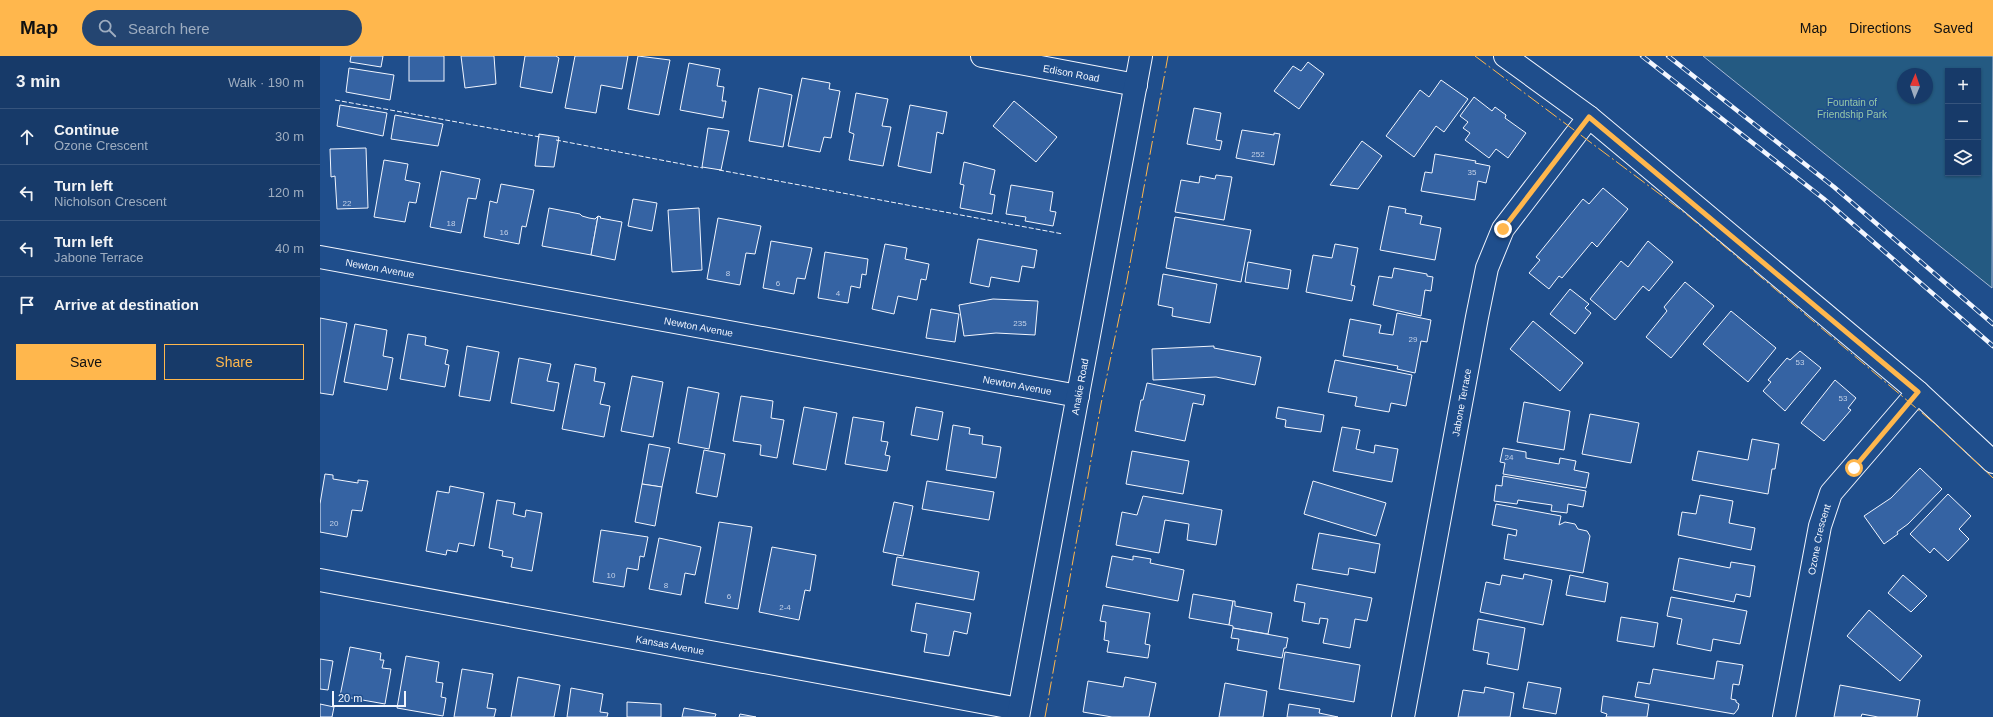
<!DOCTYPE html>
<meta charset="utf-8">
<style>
body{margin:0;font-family:Helvetica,sans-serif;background:#244571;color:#f1f3f6}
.controls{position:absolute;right:12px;top:12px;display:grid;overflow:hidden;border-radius:0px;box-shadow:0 1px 3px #0004}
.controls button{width:36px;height:36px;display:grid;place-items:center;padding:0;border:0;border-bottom:1px solid #36547d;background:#173a69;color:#f1f3f6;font:20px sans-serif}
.compass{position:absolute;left:1577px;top:12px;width:36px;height:36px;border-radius:50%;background:#173a69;box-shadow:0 1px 3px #0004;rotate:2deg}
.scale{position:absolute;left:12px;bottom:10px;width:74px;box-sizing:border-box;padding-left:4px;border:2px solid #f2f6ff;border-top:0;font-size:11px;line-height:14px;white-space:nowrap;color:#f2f6ff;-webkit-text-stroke:3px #1f4e8c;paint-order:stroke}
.stop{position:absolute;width:12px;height:12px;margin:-9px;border:3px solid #ffb74d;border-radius:50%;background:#fff}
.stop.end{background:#ffb74d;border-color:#fff;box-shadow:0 1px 4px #0008}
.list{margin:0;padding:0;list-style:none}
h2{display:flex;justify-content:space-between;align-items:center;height:52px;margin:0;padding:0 16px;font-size:17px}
h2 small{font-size:13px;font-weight:400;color:#9eadc0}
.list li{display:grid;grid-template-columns:26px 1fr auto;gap:12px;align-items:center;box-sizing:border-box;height:56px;padding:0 16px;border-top:1px solid #36547d}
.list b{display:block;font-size:15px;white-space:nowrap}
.list p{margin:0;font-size:13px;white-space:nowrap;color:#9eadc0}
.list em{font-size:13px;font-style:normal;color:#9eadc0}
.actions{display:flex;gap:8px;padding:12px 16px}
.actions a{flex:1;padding:9px 0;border:1px solid #ffb74d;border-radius:0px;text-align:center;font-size:14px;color:#ffb74d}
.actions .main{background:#ffb74d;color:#111}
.icon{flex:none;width:22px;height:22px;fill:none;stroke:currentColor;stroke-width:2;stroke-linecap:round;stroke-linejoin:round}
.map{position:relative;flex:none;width:1673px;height:661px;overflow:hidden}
header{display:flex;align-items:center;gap:24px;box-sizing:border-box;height:56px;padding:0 20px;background:#ffb74d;color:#111}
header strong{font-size:19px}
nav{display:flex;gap:22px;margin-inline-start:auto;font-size:14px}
.search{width:280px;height:36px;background:#244571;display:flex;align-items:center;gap:10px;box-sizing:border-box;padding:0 14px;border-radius:22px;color:#9eadc0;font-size:15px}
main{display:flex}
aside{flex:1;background:#173a69}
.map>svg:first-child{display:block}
.green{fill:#245a82;stroke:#a8bbd7;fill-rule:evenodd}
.building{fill:#3563a3;stroke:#f2f6ff}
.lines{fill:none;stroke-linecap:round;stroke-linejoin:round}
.street-casing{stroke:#f2f6ff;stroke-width:24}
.secondary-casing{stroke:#f2f6ff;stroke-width:24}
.street{stroke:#1f4e8c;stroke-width:22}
.secondary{stroke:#1f4e8c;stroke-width:22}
.rail-casing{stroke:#f2f6ff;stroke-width:4.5}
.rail{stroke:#1f4e8c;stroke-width:3;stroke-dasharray:9;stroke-linecap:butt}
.fence{stroke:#f2f6ff;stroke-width:1;stroke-dasharray:5 2;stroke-linecap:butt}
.power{stroke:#ffb74d;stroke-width:1;stroke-dasharray:14 3 2 3;stroke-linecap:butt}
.route{stroke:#ffb74d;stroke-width:5}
.labels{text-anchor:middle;stroke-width:3;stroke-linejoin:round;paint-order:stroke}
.number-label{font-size:8px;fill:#c3d1e8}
.street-label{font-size:10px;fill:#f2f6ff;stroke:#1f4e8c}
.park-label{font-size:10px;fill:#97c8a6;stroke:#1f4e8c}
</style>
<header>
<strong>Map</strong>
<div class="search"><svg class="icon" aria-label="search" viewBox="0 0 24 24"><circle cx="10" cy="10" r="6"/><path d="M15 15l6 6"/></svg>Search here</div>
<nav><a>Map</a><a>Directions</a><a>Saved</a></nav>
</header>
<main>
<aside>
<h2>3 min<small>Walk · 190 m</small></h2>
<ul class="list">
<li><svg class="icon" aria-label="ahead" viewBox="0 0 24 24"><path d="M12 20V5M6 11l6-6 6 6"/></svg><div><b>Continue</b><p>Ozone Crescent</p></div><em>30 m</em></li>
<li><svg class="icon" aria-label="left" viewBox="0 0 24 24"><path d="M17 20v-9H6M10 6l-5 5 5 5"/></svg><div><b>Turn left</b><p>Nicholson Crescent</p></div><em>120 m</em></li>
<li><svg class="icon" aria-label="left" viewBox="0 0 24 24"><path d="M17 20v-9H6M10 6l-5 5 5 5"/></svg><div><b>Turn left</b><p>Jabone Terrace</p></div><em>40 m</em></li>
<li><svg class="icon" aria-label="arrive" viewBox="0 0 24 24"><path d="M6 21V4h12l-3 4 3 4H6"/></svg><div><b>Arrive at destination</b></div></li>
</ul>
<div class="actions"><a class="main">Save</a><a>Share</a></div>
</aside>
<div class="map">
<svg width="1673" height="661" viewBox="0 0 1673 661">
<rect width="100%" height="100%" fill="#1f4e8c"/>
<!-- green -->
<path class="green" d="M1383 0H1673L1672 232ZM1628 15H1658V117H1628ZM1583 18H1607V42H1583Z"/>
<!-- building -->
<g class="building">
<polygon points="31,0 63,0 61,11 30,6"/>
<rect x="89" y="0" width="35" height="25"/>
<polygon points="141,0 174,0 176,28 145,32"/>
<polygon points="205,0 236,0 239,2 232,37 200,31"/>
<polygon points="255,0 308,0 302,33 281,29 276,57 245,52"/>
<polygon points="318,0 350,4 339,59 308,53"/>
<polygon points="988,6 1004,18 979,53 954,35 973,10 981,15"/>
<polygon points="369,7 400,13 397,30 404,31 402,45 406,45 403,62 360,54"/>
<polygon points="29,12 74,19 70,44 26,36"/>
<polygon points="482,22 510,27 509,33 520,35 511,82 504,81 500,96 468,90"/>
<polygon points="1121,24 1148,43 1124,76 1116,70 1094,101 1066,80 1100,34 1109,41"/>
<polygon points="439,32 472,39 463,91 429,85"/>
<polygon points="536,37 568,43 562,70 571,71 563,110 529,104 534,78 529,76"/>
<polygon points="1154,41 1172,55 1175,51 1186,59 1185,62 1206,77 1188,102 1176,93 1169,102 1145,84 1150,77 1143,72 1148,66 1140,60"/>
<polygon points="694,45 737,81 716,106 673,70"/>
<polygon points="20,49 67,57 63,80 17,70"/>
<polygon points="590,49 627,56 623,78 617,76 611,117 578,110"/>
<polygon points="874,52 901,57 896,84 902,85 900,94 867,88"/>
<polygon points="75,59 123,68 118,90 71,83"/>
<polygon points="388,72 409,75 401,114 382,111"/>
<polygon points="922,74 954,79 954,77 960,78 954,109 916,102"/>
<polygon points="219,78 239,81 234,111 215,110"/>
<polygon points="1042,85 1062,100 1038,133 1010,129"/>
<polygon points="46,92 48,152 17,153 15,120 11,121 10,93"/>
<polygon points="1115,98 1156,105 1155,107 1170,110 1166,127 1158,125 1155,144 1101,135 1105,116 1112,117"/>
<polygon points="64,104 88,108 85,124 100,127 96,147 89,146 85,166 54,161"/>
<polygon points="644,106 675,114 670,138 675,139 672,158 640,152 644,129 640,128"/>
<polygon points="121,115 160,123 156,143 148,142 141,177 110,171"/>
<polygon points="896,119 912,121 904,164 855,156 861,124 879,127 880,120 895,123"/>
<polygon points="181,128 214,134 206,171 202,170 199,188 164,181 170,145 177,147"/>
<polygon points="691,129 733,136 730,155 736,156 733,170 705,165 706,161 686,158"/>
<polygon points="1283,132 1308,153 1277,191 1272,186 1242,222 1239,220 1229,233 1209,217 1220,204 1216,201 1263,143 1269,148"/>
<polygon points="313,143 337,147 332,175 308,170"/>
<polygon points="1069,150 1086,153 1085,157 1102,160 1100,168 1121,172 1115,204 1060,194"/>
<polygon points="229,152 260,158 262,160 269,162 275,163 278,160 271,199 222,190"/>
<polygon points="379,152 382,214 352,216 348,154"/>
<polygon points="278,160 281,161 280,162 302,166 295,204 271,199"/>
<polygon points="855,161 931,174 921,226 846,212"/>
<polygon points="398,162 441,170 435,198 426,197 420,229 387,223"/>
<polygon points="658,183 717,194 714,212 702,210 699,226 671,221 669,231 650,227"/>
<polygon points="451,185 492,192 485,223 477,222 474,238 443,232"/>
<polygon points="1328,185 1353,206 1329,235 1323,230 1295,264 1270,243 1301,205 1308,211"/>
<polygon points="565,188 587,192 585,203 609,208 606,224 601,223 597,244 578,240 574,258 552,253"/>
<polygon points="1015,188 1038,192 1031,229 1035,230 1032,245 986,236 993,199 1012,202"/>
<polygon points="505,196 548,203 546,219 542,218 540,232 531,230 528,247 498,242"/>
<polygon points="928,206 971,214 968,233 925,226"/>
<polygon points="1074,212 1107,218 1107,220 1113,221 1111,235 1105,234 1101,260 1053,249 1059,220 1072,222"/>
<polygon points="843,218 897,228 890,267 852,260 853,252 838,249"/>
<polygon points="1365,226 1394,250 1351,302 1326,281 1347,255 1344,251"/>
<polygon points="1250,233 1269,248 1265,252 1271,257 1255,278 1230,258"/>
<polygon points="673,243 718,245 715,279 676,277 644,280 639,249"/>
<polygon points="611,253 639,258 635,286 606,282"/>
<polygon points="1411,255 1456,292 1428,326 1383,288"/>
<polygon points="1077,257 1111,264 1107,286 1101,285 1095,317 1077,313 1078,310 1023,300 1030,263 1061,269 1059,277 1073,279"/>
<polygon points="0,262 27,267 13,339 0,337"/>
<polygon points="1213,265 1263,307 1240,335 1190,293"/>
<polygon points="35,268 67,274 63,300 73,302 67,334 24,326"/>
<polygon points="88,278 106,281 105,289 128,294 125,308 129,309 125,331 80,323"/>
<polygon points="147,290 179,296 170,345 139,340"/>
<polygon points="894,290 894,292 941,301 935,329 896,321 833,324 832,293"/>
<polygon points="1480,295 1501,312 1465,355 1443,335 1451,326 1448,324 1467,302 1470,304"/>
<polygon points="199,302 231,308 227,325 239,327 234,355 191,347"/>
<polygon points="1015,304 1092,319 1086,350 1071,347 1069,356 1035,350 1037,341 1008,336"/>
<polygon points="255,308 276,312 274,325 285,327 280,348 290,350 284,381 242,373"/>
<polygon points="312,320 343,326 333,381 301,375"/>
<polygon points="1515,324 1536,342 1528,352 1531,354 1504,385 1481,367"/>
<polygon points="827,327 885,339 883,349 873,347 865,385 815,375 821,344 823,344"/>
<polygon points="368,331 399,337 389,393 358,387"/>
<polygon points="421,340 453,345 451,362 464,364 457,402 440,399 441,389 413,385"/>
<polygon points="1204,346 1250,355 1244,394 1197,386"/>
<polygon points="484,351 517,357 506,414 473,408"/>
<polygon points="596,351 623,356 618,384 591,379"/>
<polygon points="958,351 1004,359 1001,376 965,371 966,364 956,362"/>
<polygon points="1270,358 1319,367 1311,407 1262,398"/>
<polygon points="533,361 564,366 561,385 568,386 565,399 570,400 567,415 525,408"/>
<polygon points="633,369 650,372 649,378 663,380 662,388 681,391 676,422 626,414"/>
<polygon points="1022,371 1040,374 1036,393 1054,397 1055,389 1078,393 1072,426 1013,415"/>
<polygon points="1432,383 1459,388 1455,413 1452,413 1448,438 1372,424 1378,395 1428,404"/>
<polygon points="329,388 350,392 342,431 322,428"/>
<polygon points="1183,392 1206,396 1206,402 1239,408 1240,402 1256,405 1254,414 1269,417 1266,432 1183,418 1185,407 1180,406"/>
<polygon points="384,394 405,398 397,441 376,437"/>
<polygon points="812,395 869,405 863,438 806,428"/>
<polygon points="1600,412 1622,433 1588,468 1577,476 1578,478 1564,488 1544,460 1571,442"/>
<polygon points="5,418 13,419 13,423 38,427 38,424 48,425 42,455 32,454 27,481 0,476 0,448"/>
<polygon points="1183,420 1266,435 1263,451 1248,448 1247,457 1231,455 1232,449 1198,444 1197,448 1174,445 1176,429 1182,430"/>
<polygon points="607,425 674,436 669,464 602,453"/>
<polygon points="993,425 1066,447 1056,480 984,458"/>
<polygon points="322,428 342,431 335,470 315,466"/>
<polygon points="130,430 164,437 154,490 139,487 137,496 127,494 126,499 106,495 117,435 129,437"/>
<polygon points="1628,438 1651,460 1639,473 1649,483 1628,505 1614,492 1610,497 1590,478"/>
<polygon points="1380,439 1413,445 1409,467 1435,472 1431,494 1358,479 1362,456 1376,458"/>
<polygon points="823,440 902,454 896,489 867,484 869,468 845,464 839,497 796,489 802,456 817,459"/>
<polygon points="177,444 195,447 193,458 205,461 206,454 222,457 212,515 191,511 193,502 182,500 183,495 169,492"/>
<polygon points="574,446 593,450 583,500 563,496"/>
<polygon points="1176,448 1241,460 1239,469 1245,466 1255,468 1258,473 1267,475 1270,480 1263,517 1184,503 1188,478 1196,480 1197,474 1172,469"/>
<polygon points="399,466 432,471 418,553 385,547"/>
<polygon points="281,474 328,481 324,501 320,500 318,514 307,512 304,531 273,526"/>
<polygon points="999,477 1060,488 1055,517 1029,512 1028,519 992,513"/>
<polygon points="339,482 381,491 375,519 365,517 361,539 329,533"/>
<polygon points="452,491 496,499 490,535 485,534 479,564 439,556"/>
<polygon points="792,500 813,504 813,500 831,503 830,507 864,514 858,545 786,531"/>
<polygon points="577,501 659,516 654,544 572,529"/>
<polygon points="1359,502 1410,512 1411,506 1435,510 1430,541 1416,538 1414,546 1353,534"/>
<polygon points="1204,518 1232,524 1223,569 1160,556 1166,526 1180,529 1182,519 1203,523"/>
<polygon points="1250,519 1288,527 1285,546 1246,539"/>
<polygon points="1583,519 1607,540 1591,556 1568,537"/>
<polygon points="977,528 1052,542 1047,565 1035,563 1030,592 1003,587 1008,563 1000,562 999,568 982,565 985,547 974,545"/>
<polygon points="873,538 913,545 909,569 869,562"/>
<polygon points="1351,541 1427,555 1420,588 1393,583 1391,595 1357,588 1362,563 1347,560"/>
<polygon points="913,545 915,545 915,550 952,557 948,578 913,572 913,570 909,569"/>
<polygon points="596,547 651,557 647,578 634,575 629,600 604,596 607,578 591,575"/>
<polygon points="783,549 830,557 825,588 830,589 828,602 787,596 789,585 784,584 786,566 780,565"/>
<polygon points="1549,554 1602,600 1580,625 1527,580"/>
<polygon points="1301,561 1338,567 1334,591 1297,585"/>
<polygon points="1158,563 1205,572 1198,614 1167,608 1169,597 1153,594"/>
<polygon points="913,572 968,582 966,592 964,592 962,602 917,594 919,583 911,582"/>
<polygon points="30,591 61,597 60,604 64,604 62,612 71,613 65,648 20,640"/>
<polygon points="965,596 1040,609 1034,646 959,633"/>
<polygon points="86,600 119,606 116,626 123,627 121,641 126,642 123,660 77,652"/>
<polygon points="0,603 13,605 8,634 0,633"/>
<polygon points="1397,605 1423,609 1419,629 1413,628 1411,643 1416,644 1416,646 1419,648 1418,653 1414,658 1315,641 1318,626 1330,628 1333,613 1394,623"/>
<polygon points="142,613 173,618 167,652 176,653 174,661 134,661"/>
<polygon points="198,621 240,629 234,661 191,661"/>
<polygon points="805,621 836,627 829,661 792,661 763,656 768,625 803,631"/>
<polygon points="1208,626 1241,632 1236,658 1203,652"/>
<polygon points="905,627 947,635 943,661 899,661"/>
<polygon points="1520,629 1600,644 1597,661 1558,661 1542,658 1541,661 1514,661"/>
<polygon points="1165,631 1194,637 1190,661 1138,661 1143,634 1164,637"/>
<polygon points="251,632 283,638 280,656 288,657 287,661 247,661"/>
<polygon points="1283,640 1329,648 1327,661 1286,661 1287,658 1281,656"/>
<polygon points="307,646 341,648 341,661 307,661"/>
<polygon points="0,648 14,651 12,661 0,661"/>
<polygon points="969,648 1000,653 999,657 1018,661 967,661"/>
<polygon points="364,652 396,658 395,661 362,661"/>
<polygon points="420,658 436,661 419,661"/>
</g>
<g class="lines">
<!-- street casing -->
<g class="street-casing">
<g id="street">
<path id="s1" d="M662 0 816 29"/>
<polyline points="1185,0 1269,61 1598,336 1673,406"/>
<path id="s2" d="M0 201 758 340"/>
<path id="s3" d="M0 524 699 653"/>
<path id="s4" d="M1083 661 1157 261 1167 212 1183 173 1269 61"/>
<path id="s5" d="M1464 661 1500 470 1511 437 1598 336"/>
</g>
</g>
<!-- secondary casing -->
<g class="secondary-casing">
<g id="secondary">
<path id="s6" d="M698 661 821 0"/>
</g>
</g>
<!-- street -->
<use href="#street" class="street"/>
<!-- secondary -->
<use href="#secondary" class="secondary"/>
<!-- rail casing -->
<g class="rail-casing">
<g id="rail">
<polyline points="1322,0 1504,143 1673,290"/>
<polyline points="1348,0 1514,131 1673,268"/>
</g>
</g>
<!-- rail -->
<use href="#rail" class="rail"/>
<!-- fence -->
<g class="fence">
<polyline points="15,44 220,81"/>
<polyline points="236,84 383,112"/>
<polyline points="399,114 743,178"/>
</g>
<!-- power -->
<g class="power">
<polyline points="1155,0 1365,157 1621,373 1673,422"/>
<polyline points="725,661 781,348 807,224 848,0"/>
</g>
</g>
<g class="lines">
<!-- route -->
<polyline class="route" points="1183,173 1269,61 1598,336 1534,412"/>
</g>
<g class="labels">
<!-- number labels -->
<g class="number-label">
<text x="938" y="101">252</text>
<text x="1152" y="119">35</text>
<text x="27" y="150">22</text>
<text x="131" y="170">18</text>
<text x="184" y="179">16</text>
<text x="408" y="220">8</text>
<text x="458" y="230">6</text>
<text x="518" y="240">4</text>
<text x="700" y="270">235</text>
<text x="1093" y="286">29</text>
<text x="1480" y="309">53</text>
<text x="1523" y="345">53</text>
<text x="1189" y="404">24</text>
<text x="14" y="470">20</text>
<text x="291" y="522">10</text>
<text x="346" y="532">8</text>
<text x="409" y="543">6</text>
<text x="465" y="554">2-4</text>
</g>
<!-- street labels -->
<g class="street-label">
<text dy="4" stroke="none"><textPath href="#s1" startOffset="91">Edison Road</textPath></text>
<text dy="4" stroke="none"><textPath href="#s2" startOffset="61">Newton Avenue</textPath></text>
<text dy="4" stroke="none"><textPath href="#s2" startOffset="385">Newton Avenue</textPath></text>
<text dy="4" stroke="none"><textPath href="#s2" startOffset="709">Newton Avenue</textPath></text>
<text dy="4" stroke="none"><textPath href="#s6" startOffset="336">Anakie Road</textPath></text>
<text dy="4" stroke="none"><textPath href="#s4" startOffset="320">Jabone Terrace</textPath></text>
<text dy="4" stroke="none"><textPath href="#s5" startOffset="181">Ozone Crescent</textPath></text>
<text dy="4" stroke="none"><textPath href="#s3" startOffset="356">Kansas Avenue</textPath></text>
</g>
<!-- park labels -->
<g class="park-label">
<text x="1532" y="50">Fountain of<tspan x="1532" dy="12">Friendship Park</tspan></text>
</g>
</g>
</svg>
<div class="controls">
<button>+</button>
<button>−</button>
<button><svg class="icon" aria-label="layers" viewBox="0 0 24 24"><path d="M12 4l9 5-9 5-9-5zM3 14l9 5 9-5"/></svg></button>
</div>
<svg class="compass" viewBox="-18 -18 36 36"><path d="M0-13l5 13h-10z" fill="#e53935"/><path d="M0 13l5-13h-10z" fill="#9eadc0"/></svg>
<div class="scale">20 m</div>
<div class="stop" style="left:1534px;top:412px"></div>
<div class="stop end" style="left:1183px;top:173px"></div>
</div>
</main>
